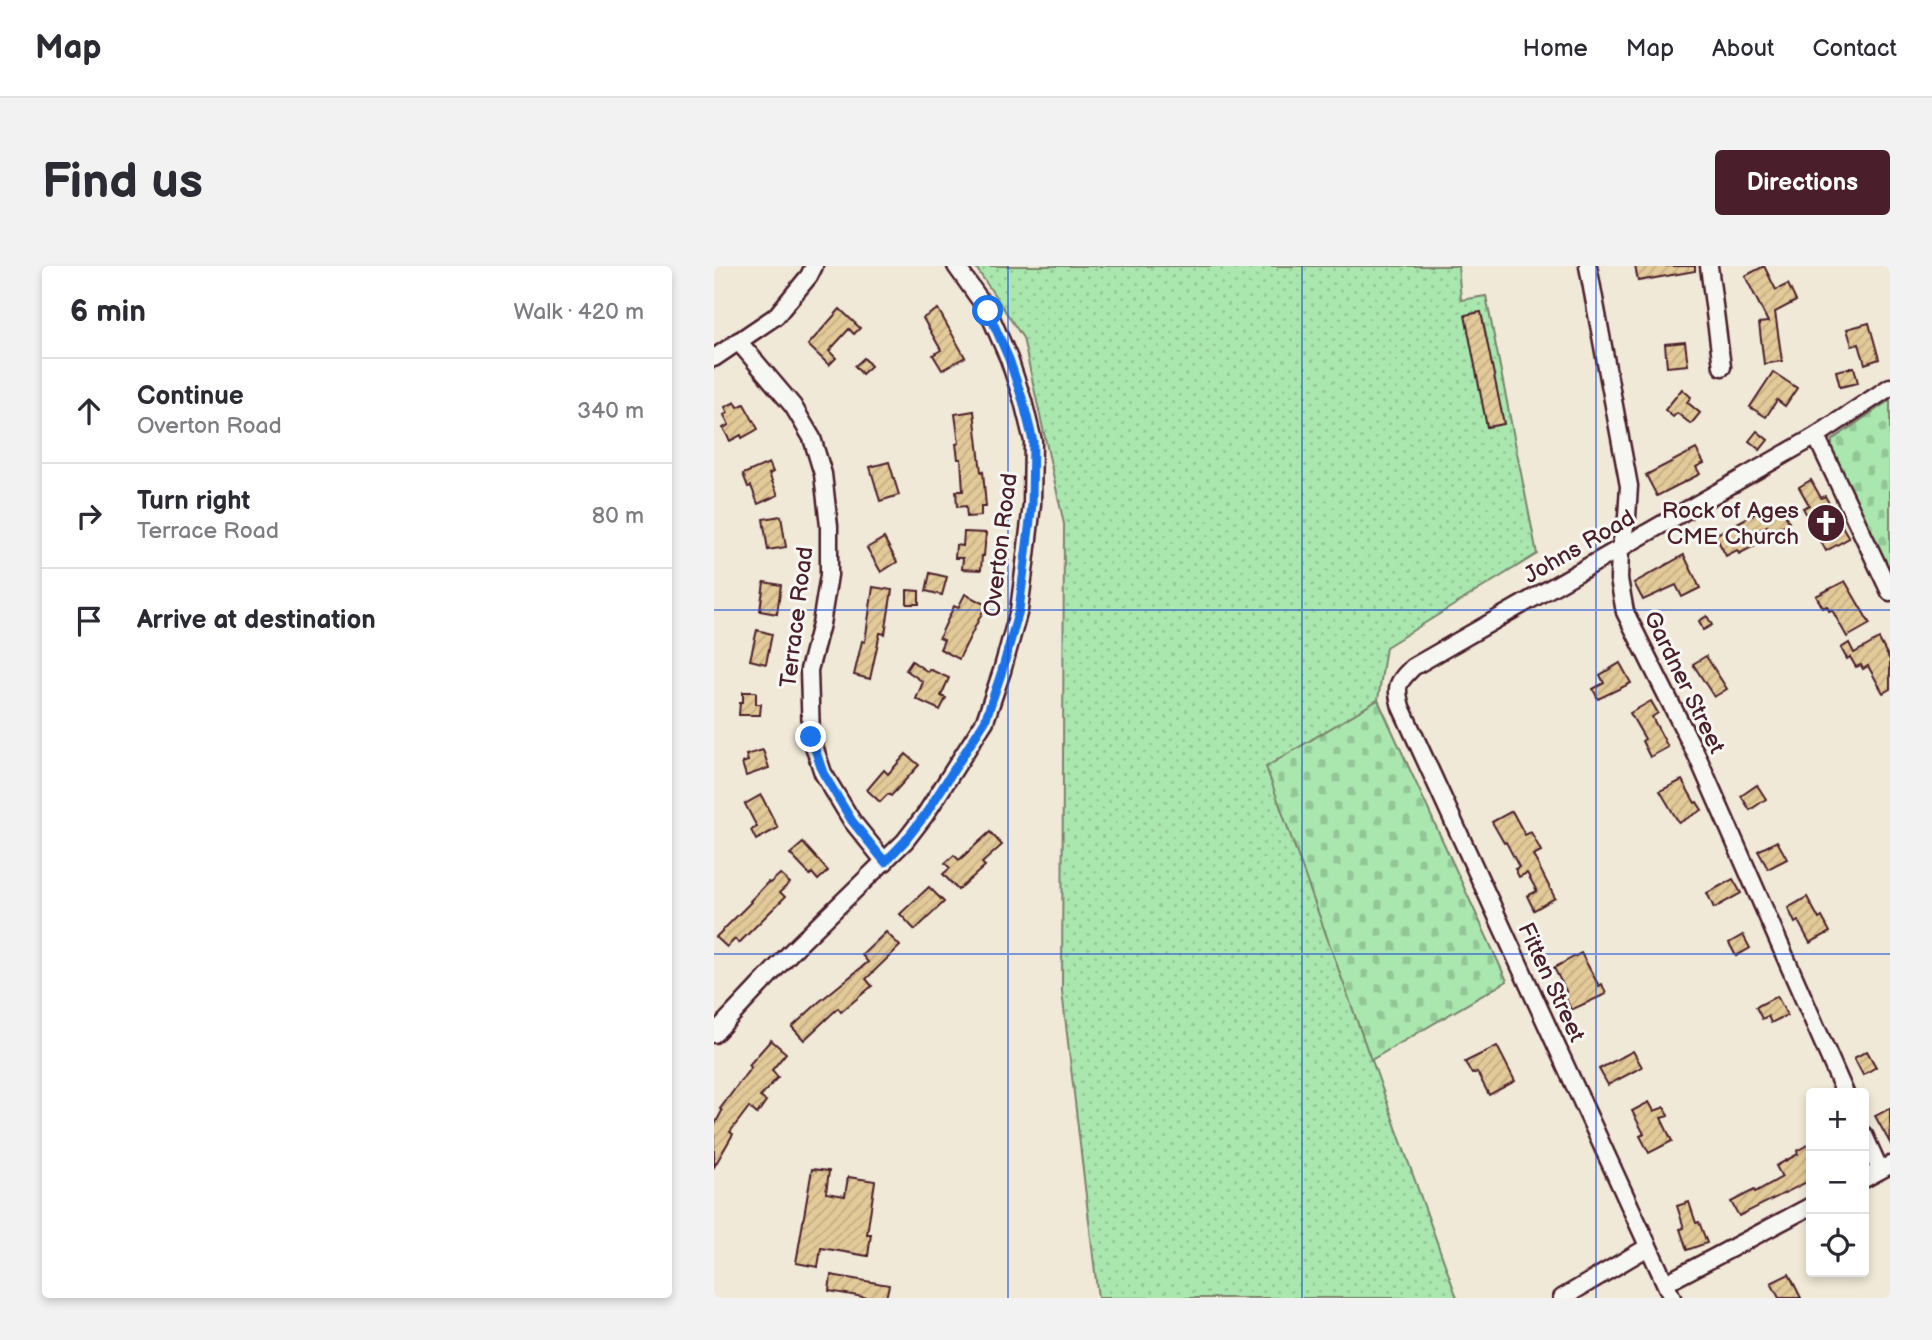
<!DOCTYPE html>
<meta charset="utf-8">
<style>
body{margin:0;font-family:"Balsamiq Sans",sans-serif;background:#f2f2f3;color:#2b2b33}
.controls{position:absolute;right:21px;bottom:21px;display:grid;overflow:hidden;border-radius:7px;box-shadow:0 4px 10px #0003}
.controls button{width:63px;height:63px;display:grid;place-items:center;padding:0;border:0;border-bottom:2px solid #e1e1e2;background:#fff;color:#2b2b33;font:35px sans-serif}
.stop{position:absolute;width:21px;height:21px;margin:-16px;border:5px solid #1a73e8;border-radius:50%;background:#fff}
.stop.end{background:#1a73e8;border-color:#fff;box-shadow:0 2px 7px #0008}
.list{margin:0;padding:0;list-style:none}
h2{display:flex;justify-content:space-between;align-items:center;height:91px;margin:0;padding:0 28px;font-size:30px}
h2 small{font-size:23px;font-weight:400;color:#7c7c81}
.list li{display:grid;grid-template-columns:46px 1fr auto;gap:21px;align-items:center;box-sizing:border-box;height:105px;padding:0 28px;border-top:2px solid #e1e1e2}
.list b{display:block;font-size:26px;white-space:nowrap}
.list p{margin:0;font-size:23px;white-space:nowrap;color:#7c7c81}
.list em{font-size:23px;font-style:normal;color:#7c7c81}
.icon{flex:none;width:38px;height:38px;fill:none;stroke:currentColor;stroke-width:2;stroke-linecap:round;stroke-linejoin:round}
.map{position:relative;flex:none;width:1176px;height:1032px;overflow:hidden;border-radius:7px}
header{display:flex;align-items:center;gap:42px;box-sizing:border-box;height:98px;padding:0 35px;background:#fff;border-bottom:2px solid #e1e1e2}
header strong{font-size:33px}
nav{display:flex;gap:38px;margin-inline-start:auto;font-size:24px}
.intro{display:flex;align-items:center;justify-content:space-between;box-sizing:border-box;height:168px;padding:0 42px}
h1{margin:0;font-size:49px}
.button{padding:18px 32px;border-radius:7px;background:#4a1f2b;color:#fff;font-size:24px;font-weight:700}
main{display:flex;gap:42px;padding:0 42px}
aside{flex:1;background:#fff;border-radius:7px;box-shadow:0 4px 10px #0003}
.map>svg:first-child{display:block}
.grass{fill:url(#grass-dots);stroke:#7a836c;stroke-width:2}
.cemetery{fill:url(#cemetery-stones);stroke:#7a836c;stroke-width:2}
.building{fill:url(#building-hatch);stroke:#4a1f2b;stroke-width:2}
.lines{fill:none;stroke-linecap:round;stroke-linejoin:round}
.minor-casing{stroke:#4a1f2b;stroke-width:21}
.minor{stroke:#f6f6f2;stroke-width:16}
.route{stroke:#1a73e8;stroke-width:9}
.grid{fill:none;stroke:#1d4ed8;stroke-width:2;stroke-opacity:0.55}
.labels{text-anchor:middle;stroke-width:6;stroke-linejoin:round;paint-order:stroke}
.poi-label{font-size:23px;fill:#4a1f2b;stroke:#f6f6f2;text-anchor:end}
.street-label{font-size:23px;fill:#4a1f2b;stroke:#f6f6f2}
</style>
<header>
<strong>Map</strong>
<nav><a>Home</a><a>Map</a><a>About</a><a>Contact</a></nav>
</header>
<div class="intro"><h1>Find us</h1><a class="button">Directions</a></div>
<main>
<aside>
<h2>6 min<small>Walk · 420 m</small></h2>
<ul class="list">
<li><svg class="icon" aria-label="ahead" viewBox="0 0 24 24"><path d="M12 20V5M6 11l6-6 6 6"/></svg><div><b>Continue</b><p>Overton Road</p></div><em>340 m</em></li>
<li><svg class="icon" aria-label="right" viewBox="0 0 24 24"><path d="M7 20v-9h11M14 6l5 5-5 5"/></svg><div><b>Turn right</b><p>Terrace Road</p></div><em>80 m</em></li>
<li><svg class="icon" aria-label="arrive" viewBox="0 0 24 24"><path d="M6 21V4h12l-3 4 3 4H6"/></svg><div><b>Arrive at destination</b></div></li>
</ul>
</aside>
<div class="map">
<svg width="1176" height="1032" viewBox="0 0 1176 1032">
<defs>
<pattern id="grass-dots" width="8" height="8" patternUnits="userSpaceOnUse" patternTransform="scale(1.75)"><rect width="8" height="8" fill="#a9e7ae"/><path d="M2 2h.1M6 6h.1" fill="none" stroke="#93c696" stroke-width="1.8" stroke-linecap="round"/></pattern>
<pattern id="cemetery-stones" width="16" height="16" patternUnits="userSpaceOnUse" patternTransform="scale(1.75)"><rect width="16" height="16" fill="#a9e7ae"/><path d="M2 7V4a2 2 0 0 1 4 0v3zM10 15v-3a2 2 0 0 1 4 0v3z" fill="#93c696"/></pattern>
<pattern id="building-hatch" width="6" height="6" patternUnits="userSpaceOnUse" patternTransform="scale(1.75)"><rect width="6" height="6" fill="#e3ca99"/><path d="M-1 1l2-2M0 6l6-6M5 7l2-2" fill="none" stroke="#c4ad84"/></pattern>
</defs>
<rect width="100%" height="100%" fill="#f0e9d7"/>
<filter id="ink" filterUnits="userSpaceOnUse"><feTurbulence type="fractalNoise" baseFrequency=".0143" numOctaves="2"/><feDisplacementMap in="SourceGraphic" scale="14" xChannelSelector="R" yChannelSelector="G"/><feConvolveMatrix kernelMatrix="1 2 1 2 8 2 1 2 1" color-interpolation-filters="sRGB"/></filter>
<g filter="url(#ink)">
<!-- grass -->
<polygon class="grass" points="261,0 744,0 747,34 772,30 823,288 672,381 664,434 553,501 743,1032 384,1032 348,725 350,258 309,72"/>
<!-- cemetery -->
<g class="cemetery">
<polygon points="1176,134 1176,308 1118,185 1118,174"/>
<polygon points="664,434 793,715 657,794 552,501"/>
</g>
<!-- building -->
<g class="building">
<polygon points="921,0 981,0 981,5 924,15"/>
<polygon points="1050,0 1062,24 1074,18 1082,35 1061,46 1068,95 1050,98 1045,57 1054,56 1031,10"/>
<polygon points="126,43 146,62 140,68 135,63 115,85 122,92 115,99 94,79"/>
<polygon points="224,43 251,91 228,104 219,89 227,84 209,52"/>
<polygon points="767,46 790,158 773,161 751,49"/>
<polygon points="1155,57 1165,93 1151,98 1145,78 1138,80 1133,63"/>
<polygon points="971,76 974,99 953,101 951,78"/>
<polygon points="150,92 157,100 148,108 141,100"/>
<polygon points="1140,101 1144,117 1126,121 1122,105"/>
<polygon points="1059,106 1083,122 1071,140 1063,134 1052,151 1036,141"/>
<polygon points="968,123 977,131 973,136 986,147 977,158 963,147 959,151 951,144"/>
<polygon points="21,136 24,141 30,138 44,163 28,172 27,169 16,175 9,162 15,159 10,149 14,147 11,141"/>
<polygon points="260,145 267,206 269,205 272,241 267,241 267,250 253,251 252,240 243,241 242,225 249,225 247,193 244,193 242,178 245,177 241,148"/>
<polygon points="1043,165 1054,174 1046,184 1035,175"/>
<polygon points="982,183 990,197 982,201 986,208 943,230 932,209"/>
<polygon points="175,196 185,229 166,235 156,201"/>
<polygon points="55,197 59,206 55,208 64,229 44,238 37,220 34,221 29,208"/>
<polygon points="1097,214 1107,232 1111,230 1135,272 1112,285 1089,242 1095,239 1085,221"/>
<polygon points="1064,235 1075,256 1056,267 1053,260 1034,269 1040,280 1025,288 1023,284 1012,290 1001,269"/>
<polygon points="67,250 72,281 54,284 49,253"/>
<polygon points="250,266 272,267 270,290 268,290 267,304 248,303 249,292 241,292 242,279 249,280"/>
<polygon points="170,272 183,296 167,306 153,282"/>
<polygon points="970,289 986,322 968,331 962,319 929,334 920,317"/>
<polygon points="216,307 233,311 228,329 212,325"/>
<polygon points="1131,315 1156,358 1133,371 1118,344 1115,345 1113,340 1109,342 1102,330"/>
<polygon points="50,316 67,319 63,348 46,345"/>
<polygon points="159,321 178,324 171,368 166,367 156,413 140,409 148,375 151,376"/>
<polygon points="193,324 205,325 205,338 193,338"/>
<polygon points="251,328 272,339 245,393 226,383 230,374 225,372 240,340 244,342"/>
<polygon points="993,350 998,359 989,364 985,355"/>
<polygon points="43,364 58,368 52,398 36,394"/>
<polygon points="1165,373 1176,394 1176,423 1169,427 1154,400 1149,403 1147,399 1142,401 1136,391 1133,393 1127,382 1135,377 1140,387"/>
<polygon points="992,390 1013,423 1000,431 979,398"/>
<polygon points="198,395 214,406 215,403 235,412 227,430 232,432 226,444 202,433 209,416 192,404"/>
<polygon points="906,397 917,417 884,433 879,423 890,417 886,409"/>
<polygon points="29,426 42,426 42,438 47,438 46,449 25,449 26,436 29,436"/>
<polygon points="937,435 944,447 938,451 954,481 936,491 928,475 931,473 916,447"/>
<polygon points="49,484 55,502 32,510 28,497 34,495 32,489"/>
<polygon points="192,488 205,499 177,530 174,528 166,536 153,524 170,504 174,508"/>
<polygon points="968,514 981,537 983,536 988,544 965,557 946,525"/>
<polygon points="1043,519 1052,533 1036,544 1027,530"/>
<polygon points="47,529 64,562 42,574 37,564 43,561 31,538"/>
<polygon points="798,545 811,569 817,566 827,585 819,589 841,632 820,644 813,630 823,625 813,607 805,611 801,603 805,601 792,576 790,577 778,556"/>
<polygon points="276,566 288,579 268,597 271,600 244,624 229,608 236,602 231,597 240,589 245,594"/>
<polygon points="1063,575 1073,593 1054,603 1044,585"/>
<polygon points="89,577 114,605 104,614 98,607 96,609 76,588"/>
<polygon points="66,608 76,617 66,626 71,631 25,677 21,673 13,681 2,671 37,636 36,635 54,616 56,617"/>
<polygon points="1019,613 1027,627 1000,642 993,627"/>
<polygon points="215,621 230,636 201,664 186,648"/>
<polygon points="1093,631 1105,653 1108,651 1116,666 1096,677 1084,655 1081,657 1074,642"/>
<polygon points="172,666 186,680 152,713 158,720 127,746 124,742 90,774 78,761 105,736 154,696 148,689"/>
<polygon points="1029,669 1036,682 1022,690 1015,677"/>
<polygon points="867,687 885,720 888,718 892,728 857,744 850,728 853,727 840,702"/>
<polygon points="1063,730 1073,749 1057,757 1054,750 1048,753 1042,741"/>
<polygon points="57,774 72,787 58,804 64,811 46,831 52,835 43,848 35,841 16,866 19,868 0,901 0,860 8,845 6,843 37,801 35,799"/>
<polygon points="783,780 801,815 775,829 763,806 758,808 751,796"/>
<polygon points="919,785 928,801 894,819 885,803"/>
<polygon points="1153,785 1162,801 1149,809 1140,792"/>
<polygon points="935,836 940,845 951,841 954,850 947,852 958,875 935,887 926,870 930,868 918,845"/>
<polygon points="1176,842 1176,877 1161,850"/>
<polygon points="1097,877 1097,914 1025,950 1017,936 1040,924 1041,926 1068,911 1062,900 1084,888 1083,885"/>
<polygon points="98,903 115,905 112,927 131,930 134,911 161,915 153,968 157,968 154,990 107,982 104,1001 82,997"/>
<polygon points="975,936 982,957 985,956 993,977 973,984 966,963 970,962 963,940"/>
<polygon points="1075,1008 1087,1032 1065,1032 1057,1017"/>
<polygon points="117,1009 175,1019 172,1032 155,1032 115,1025"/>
</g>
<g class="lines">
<!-- minor casing -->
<g class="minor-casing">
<g id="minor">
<polyline points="874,0 915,220 913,251 906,284 905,313 911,346 984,492 1131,827"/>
<polyline points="995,0 1008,101"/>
<polyline points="24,75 79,140 98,172 109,208 115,260 115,309 107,358 95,404 97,471 109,507 138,555 171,596"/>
<polyline points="0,92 62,50 95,10 100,0"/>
<polyline points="1102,170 1176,326"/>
<polyline points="0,768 79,684 191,575 211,549 271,455 288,405 305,344 311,298 318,238 319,175 309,135 295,93 274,45 242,0"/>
<polyline points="1150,869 1166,904"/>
<polyline points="1150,913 1176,899"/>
<polyline points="952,1017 1097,940"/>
<polyline points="848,1032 934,981"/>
<path d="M958 1032 687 441C681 419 683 417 699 401L1102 170 1176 121"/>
</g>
</g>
<!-- minor -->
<use href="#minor" class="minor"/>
</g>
</g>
<g class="lines" filter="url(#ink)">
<!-- route -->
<polyline class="route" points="97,471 109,507 138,555 171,596 191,575 211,549 271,455 288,405 305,344 318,238 319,175 309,135 295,93 274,45"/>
</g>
<!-- grid -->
<path class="grid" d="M294 0V1032M588 0V1032M882 0V1032M0 344H1176M0 688H1176"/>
<!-- icons -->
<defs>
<g id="church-disc" transform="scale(2.0125)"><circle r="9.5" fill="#4a1f2b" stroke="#f6f6f2"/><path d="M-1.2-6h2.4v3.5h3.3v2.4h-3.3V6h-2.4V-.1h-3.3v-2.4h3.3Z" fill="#fff"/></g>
</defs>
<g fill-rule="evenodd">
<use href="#church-disc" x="1112" y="257"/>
</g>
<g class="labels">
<!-- poi labels -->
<g class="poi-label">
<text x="1085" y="252">Rock of Ages<tspan x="1085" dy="26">CME Church</tspan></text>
</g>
<!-- street labels -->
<g class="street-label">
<text transform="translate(286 279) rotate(-83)" y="8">Overton Road</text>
<text transform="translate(865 280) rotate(-30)" y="8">Johns Road</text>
<text transform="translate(82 351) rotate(-83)" y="8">Terrace Road</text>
<text transform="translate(971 416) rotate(64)" y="8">Gardner Street</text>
<text transform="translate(838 716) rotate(65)" y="8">Fitten Street</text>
</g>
</g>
</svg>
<div class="controls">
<button>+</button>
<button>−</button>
<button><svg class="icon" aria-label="locate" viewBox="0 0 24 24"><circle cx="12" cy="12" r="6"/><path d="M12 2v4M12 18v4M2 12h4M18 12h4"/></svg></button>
</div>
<div class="stop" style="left:274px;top:45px"></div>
<div class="stop end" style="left:97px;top:471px"></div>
</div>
</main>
